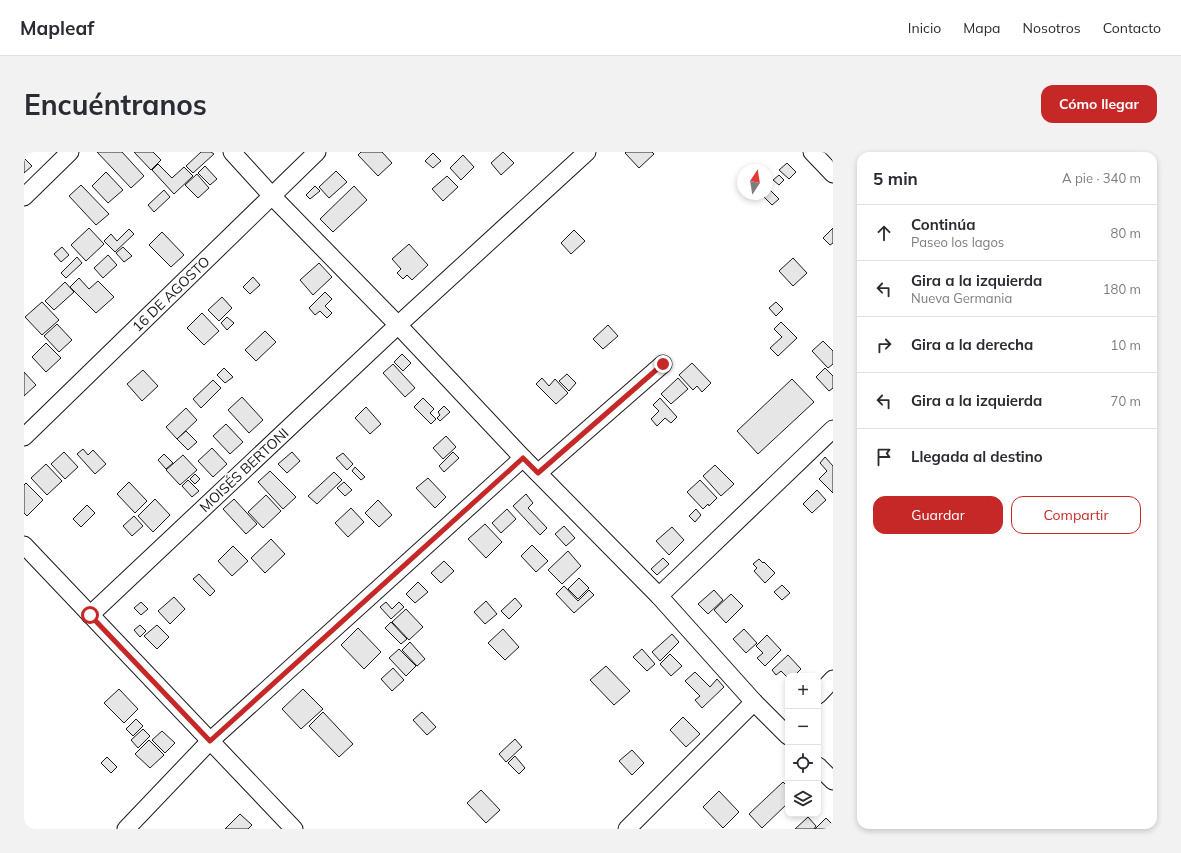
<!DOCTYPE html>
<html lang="es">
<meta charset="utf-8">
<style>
body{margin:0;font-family:Mulish,sans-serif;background:#f2f2f3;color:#2b2b33}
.controls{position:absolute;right:12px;bottom:12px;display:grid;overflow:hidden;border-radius:8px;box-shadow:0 2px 6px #0003}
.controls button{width:36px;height:36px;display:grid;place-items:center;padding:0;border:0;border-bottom:1px solid #e1e1e2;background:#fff;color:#2b2b33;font:20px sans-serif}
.compass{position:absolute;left:713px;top:12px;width:36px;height:36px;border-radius:50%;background:#fff;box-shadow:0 2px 6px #0003;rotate:12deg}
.stop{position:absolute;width:12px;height:12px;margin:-9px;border:3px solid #c62828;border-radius:50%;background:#fff}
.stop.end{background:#c62828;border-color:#fff;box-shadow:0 1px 4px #0008}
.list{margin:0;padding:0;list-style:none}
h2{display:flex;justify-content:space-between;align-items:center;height:52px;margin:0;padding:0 16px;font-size:17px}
h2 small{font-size:13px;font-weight:400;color:#7c7c81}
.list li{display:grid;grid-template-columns:26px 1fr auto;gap:12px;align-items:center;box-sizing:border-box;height:56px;padding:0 16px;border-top:1px solid #e1e1e2}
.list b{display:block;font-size:15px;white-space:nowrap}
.list p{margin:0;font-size:13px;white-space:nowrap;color:#7c7c81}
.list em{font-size:13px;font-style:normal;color:#7c7c81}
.actions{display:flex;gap:8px;padding:12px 16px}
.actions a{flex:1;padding:9px 0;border:1px solid #c62828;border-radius:12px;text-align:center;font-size:14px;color:#c62828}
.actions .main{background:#c62828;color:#fff}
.icon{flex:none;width:22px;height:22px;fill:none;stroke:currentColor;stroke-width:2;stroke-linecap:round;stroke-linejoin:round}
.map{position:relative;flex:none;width:809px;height:677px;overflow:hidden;border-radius:12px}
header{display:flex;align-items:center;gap:24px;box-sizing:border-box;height:56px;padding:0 20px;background:#fff;border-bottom:1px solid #e1e1e2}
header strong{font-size:19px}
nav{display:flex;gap:22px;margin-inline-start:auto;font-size:14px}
.intro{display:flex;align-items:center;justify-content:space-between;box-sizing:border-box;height:96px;padding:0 24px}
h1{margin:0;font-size:28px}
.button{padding:10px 18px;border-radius:12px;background:#c62828;color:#fff;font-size:14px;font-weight:700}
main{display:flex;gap:24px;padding:0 24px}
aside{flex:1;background:#fff;border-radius:12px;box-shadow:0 2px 6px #0003}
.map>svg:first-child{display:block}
.building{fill:#e6e6e6;stroke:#1a1a1a}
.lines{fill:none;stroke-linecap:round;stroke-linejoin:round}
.minor-casing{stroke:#1a1a1a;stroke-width:19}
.minor{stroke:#fff;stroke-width:17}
.route{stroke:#c62828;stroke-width:5}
.labels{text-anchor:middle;stroke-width:3;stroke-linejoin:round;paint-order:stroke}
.street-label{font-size:14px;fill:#1a1a1a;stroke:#fff}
</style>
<header>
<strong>Mapleaf</strong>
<nav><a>Inicio</a><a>Mapa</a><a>Nosotros</a><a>Contacto</a></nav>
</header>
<div class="intro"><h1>Encuéntranos</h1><a class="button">Cómo llegar</a></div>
<main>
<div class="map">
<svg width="809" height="677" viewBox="0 0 809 677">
<rect width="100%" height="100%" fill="#fff"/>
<!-- building -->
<g class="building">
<polygon points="73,0 98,0 120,24 107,36"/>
<polygon points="110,0 129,0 137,8 127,18"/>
<polygon points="177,0 187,0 190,2 169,21 162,14"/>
<polygon points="337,0 358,0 368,11 354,24 334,3"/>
<polygon points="479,0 490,11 477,23 467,11"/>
<polygon points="602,0 628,0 630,2 615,16 601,1"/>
<polygon points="409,1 417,9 409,16 401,9"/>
<polygon points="439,3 450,15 437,28 426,16"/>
<polygon points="0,6 8,14 0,21"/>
<polygon points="763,11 772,20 765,27 755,18"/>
<polygon points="134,12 148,26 160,15 169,24 150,42 128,18"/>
<polygon points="181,14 193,27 186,33 174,21"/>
<polygon points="312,19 323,30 305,46 295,35"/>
<polygon points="82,20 99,38 84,51 68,34"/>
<polygon points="173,22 185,36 174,46 161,33"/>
<polygon points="755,23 760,28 755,33 749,28"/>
<polygon points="423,24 434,35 419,49 408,37"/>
<polygon points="57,33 85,62 72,73 45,44"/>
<polygon points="291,34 296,39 286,47 282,43"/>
<polygon points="330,34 343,48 309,80 296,67"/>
<polygon points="743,35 755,47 748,53 737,42 743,42"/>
<polygon points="140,38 146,45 130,60 124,53"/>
<polygon points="65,76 80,92 62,109 47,93"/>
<polygon points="809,76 809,91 806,93 799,86"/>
<polygon points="105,77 110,82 91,100 80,89 87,82 93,89"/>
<polygon points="550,78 561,89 547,102 537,91"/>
<polygon points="138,80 160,103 147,115 125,93"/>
<polygon points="385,92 404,113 388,128 383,123 379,127 373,121 377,117 368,107"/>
<polygon points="38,95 45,103 37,110 30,102"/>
<polygon points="99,95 108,104 100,110 92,101"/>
<polygon points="84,103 93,113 79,126 70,116"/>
<polygon points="53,105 58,111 42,126 37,121"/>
<polygon points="769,106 783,121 769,134 755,119"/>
<polygon points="295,111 308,125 289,143 276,128"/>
<polygon points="229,125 236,133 226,142 219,135"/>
<polygon points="55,126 65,137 74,129 90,145 72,161 46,135"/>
<polygon points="41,130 50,140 30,158 21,149"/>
<polygon points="301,140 308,147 301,154 308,161 303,166 296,159 291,163 285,156"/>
<polygon points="198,145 208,156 195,169 184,158"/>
<polygon points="18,150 35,168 18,183 1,165"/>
<polygon points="752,150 759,157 752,164 745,156"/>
<polygon points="178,161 195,179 180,193 163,176"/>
<polygon points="203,165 210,171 203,178 197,171"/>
<polygon points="757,170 773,186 754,204 746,196 758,185 750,177"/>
<polygon points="33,172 48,188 35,200 20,184"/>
<polygon points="584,173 594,184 579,197 569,187"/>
<polygon points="241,179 252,190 232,209 221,198"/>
<polygon points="799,189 809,199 809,212 804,216 788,199"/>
<polygon points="22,191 37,206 22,220 8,205"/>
<polygon points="378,202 387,211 379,219 370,210"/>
<polygon points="668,211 687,231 678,240 673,234 669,238 655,223"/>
<polygon points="369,212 391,236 381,245 359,221"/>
<polygon points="200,216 209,225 201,231 193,223"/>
<polygon points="801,216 809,224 809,236 805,239 792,225"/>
<polygon points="119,218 134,234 118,249 103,232"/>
<polygon points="0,220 12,233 0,244"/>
<polygon points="543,222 552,231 545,239 535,229"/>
<polygon points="518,226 525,234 531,227 544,241 532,252 512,232"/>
<polygon points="654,226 664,237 647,252 637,242"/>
<polygon points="768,227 790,250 734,302 713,279"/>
<polygon points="189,228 197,236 177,256 169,247"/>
<polygon points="218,245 239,268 225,281 204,258"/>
<polygon points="399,246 410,257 406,261 412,267 407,272 390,255"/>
<polygon points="636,246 653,265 647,271 641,266 633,274 627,267 635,259 629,253"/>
<polygon points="420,254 426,260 416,269 413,266 416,263 414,260"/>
<polygon points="342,255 357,272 346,282 331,266"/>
<polygon points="162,256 173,268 153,287 142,275"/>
<polygon points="202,272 219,290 206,302 189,284"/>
<polygon points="162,279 173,290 164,298 153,287"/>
<polygon points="422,284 432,295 419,307 409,296"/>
<polygon points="188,296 203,312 189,325 174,309"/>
<polygon points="59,297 64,303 69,298 82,312 71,322 53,302"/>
<polygon points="40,300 54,315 41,327 27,312"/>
<polygon points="268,300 276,309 263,321 254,312"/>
<polygon points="429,300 435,306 420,320 415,314"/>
<polygon points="319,301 329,312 323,318 312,306"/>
<polygon points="140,302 149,311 142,317 134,308"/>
<polygon points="159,303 173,318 156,333 142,318"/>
<polygon points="801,305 809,314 809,341 795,327 803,319 796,311"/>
<polygon points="22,312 38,329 23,343 7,326"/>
<polygon points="691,313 710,332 697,344 679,324"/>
<polygon points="331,315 341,325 337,328 328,319"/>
<polygon points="246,319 272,345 259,357 234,330"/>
<polygon points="310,320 318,328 293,352 284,344"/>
<polygon points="171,322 176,327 171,332 166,327"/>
<polygon points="404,326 422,345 411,356 392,336"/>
<polygon points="164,328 175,339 168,345 158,334"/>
<polygon points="676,328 693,346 685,354 684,352 679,357 663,340"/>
<polygon points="105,330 123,349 111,361 93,342"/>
<polygon points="320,330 328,338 321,344 313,336"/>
<polygon points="2,331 19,348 3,364 0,361 0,333"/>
<polygon points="793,338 802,348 788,361 779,352"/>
<polygon points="502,342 509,351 504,356 523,376 516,383 489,354"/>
<polygon points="242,343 257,359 239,376 224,360"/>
<polygon points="131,347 146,363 129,380 114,364"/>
<polygon points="210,347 233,372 222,382 199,357"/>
<polygon points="354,348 368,363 355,375 341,361"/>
<polygon points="63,353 71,361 57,375 49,367"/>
<polygon points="327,356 340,370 324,385 311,371"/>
<polygon points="483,357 492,367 477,381 468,371"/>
<polygon points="672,357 677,363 671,370 665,364"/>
<polygon points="110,364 119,374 108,384 99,374"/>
<polygon points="461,372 478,390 462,406 444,387"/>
<polygon points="540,374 551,386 542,394 531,382"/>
<polygon points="648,375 660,388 645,403 632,389"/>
<polygon points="247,387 261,402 241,421 227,406"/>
<polygon points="508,393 524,409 512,420 497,404"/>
<polygon points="209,394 224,409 208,424 194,409"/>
<polygon points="544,399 557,414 538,432 524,418"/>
<polygon points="639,406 645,412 633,423 627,417"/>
<polygon points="735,407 739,411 740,410 751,421 741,431 730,419 733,416 729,412"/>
<polygon points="420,409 430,419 417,431 407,421"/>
<polygon points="175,422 191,439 186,444 169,427"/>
<polygon points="555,426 565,436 554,447 544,437"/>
<polygon points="394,430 404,440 391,451 382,442"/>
<polygon points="758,433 766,441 758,448 750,440"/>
<polygon points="540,434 554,449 565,438 570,443 550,461 532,442"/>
<polygon points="690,438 699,448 684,462 674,452"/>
<polygon points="707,442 719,454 702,471 690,458"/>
<polygon points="150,445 161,457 146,472 134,459"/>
<polygon points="491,446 498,454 485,467 477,459"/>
<polygon points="462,449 473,462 461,472 450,460"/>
<polygon points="117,450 124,457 117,463 110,456"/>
<polygon points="362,450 368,457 375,450 380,455 367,467 356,455"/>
<polygon points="382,457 399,475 385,488 368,470"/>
<polygon points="367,470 383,487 377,492 361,476"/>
<polygon points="116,473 122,479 116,485 110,478"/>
<polygon points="133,473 145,485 133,497 120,484"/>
<polygon points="334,476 357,500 340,517 317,493"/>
<polygon points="479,477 495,495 481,508 464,491"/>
<polygon points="720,477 733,491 722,501 709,487"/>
<polygon points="648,482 655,490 636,509 628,500"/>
<polygon points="743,483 757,498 741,514 733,506 739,501 732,494"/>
<polygon points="386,490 401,507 393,514 378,498"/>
<polygon points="375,497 392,514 382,524 365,506"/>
<polygon points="618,497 631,512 623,519 609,505"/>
<polygon points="646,502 658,514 647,524 636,512"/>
<polygon points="764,503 777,517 772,522 774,524 764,524 764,526 757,519 752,523 748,518"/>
<polygon points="582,514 606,539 590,553 566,528"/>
<polygon points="369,516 380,528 368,539 357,527"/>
<polygon points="671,520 686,535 693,527 700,535 678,556 671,548 676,544 661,529"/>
<polygon points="95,537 114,557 100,571 80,551"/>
<polygon points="279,537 299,557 277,577 258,557"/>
<polygon points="299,560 329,592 315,605 285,574"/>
<polygon points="398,560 412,575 403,583 389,568"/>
<polygon points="659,565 676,582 662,595 646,578"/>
<polygon points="112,567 119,574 109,584 102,577"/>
<polygon points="119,577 126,584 114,596 107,588"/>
<polygon points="138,579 151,591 141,601 128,588"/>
<polygon points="491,587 498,595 482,610 475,602"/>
<polygon points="125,588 140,603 126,616 111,602"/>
<polygon points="608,598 620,611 608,623 595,609"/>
<polygon points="491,604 501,616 495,622 484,611"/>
<polygon points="83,605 93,615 87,621 77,611"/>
<polygon points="759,630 764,635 764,651 738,676 725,662"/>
<polygon points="457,638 476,658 462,671 443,651"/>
<polygon points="695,639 715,660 699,676 679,655"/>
<polygon points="216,662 228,673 224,677 201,677"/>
<polygon points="784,665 792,674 790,677 771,677"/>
<polygon points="802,666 809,673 809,677 791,677"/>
</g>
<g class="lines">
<!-- minor casing -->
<g class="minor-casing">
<g id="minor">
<polyline points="208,0 248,44 374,173 499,306 635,444 730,550 764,584"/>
<polyline points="788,0 809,22"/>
<polyline points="0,45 46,0"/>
<polyline points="0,285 293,0"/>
<polyline points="514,321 639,212"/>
<polyline points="0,393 270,677"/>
<polyline points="635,444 809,277"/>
<polyline points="66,463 374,173 563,0"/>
<polyline points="794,543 809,527"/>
<polyline points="794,614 809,629"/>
<polyline points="102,677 186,589 499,306"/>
<polyline points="603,677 730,550"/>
</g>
</g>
<!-- minor -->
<use href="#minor" class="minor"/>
</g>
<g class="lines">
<!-- route -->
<polyline class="route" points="66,463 186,589 499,306 514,321 639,212"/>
</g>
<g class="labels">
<!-- street labels -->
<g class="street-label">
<text transform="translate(147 142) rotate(-44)" y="5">16 DE AGOSTO</text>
<text transform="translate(220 318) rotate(-43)" y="5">MOISÉS BERTONI</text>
</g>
</g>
</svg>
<div class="controls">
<button>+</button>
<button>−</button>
<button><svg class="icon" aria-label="locate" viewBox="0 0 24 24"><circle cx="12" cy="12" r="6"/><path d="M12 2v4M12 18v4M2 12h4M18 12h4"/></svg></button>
<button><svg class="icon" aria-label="layers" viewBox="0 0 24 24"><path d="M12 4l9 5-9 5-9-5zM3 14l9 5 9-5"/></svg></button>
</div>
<svg class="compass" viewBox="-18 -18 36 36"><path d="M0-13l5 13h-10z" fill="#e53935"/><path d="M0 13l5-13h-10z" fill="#7c7c81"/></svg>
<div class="stop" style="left:66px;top:463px"></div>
<div class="stop end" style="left:639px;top:212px"></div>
</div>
<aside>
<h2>5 min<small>A pie · 340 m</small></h2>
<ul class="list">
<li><svg class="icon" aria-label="ahead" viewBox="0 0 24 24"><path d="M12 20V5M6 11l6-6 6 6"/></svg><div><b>Continúa</b><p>Paseo los lagos</p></div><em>80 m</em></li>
<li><svg class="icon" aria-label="left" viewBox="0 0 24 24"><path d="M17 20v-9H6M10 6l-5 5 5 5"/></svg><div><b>Gira a la izquierda</b><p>Nueva Germania</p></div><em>180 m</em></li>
<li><svg class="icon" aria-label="right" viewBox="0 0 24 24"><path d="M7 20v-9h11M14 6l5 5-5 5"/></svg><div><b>Gira a la derecha</b></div><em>10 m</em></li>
<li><svg class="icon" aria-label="left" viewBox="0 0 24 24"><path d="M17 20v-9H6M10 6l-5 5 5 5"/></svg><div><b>Gira a la izquierda</b></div><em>70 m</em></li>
<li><svg class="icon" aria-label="arrive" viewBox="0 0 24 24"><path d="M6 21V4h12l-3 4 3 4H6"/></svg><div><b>Llegada al destino</b></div></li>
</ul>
<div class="actions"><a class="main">Guardar</a><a>Compartir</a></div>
</aside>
</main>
